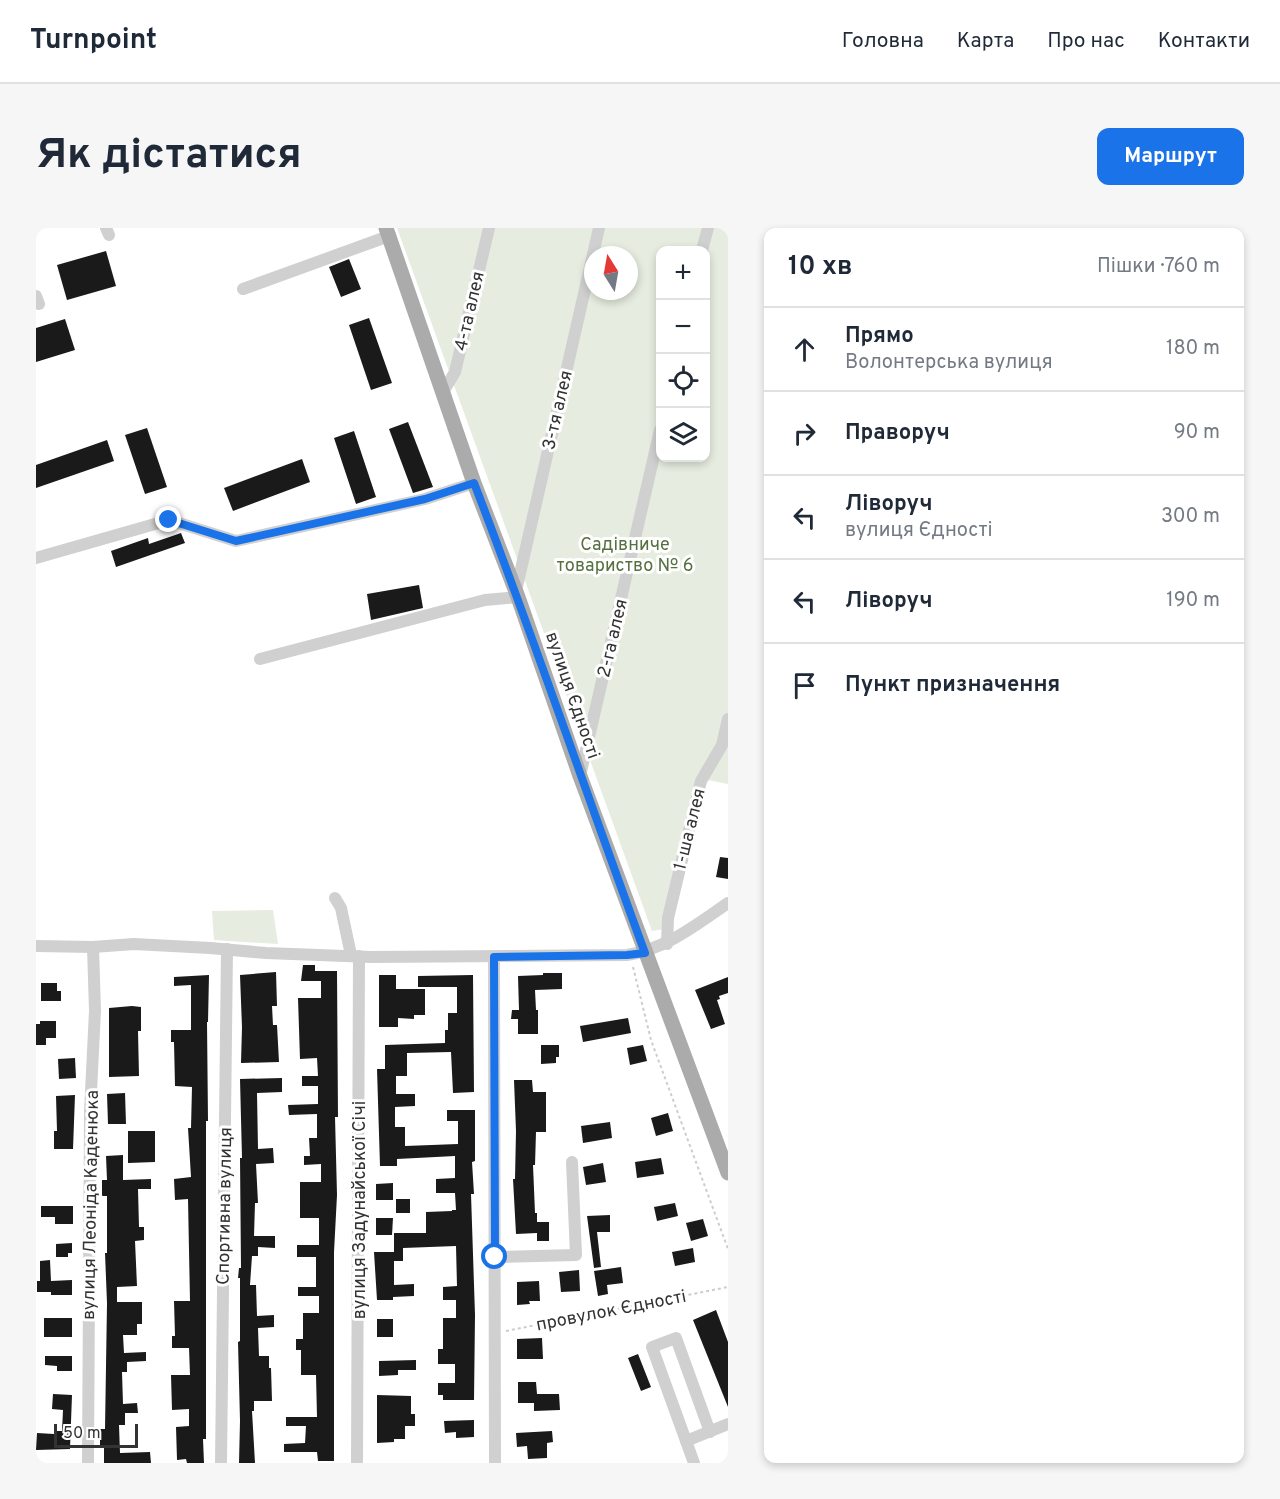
<!DOCTYPE html>
<html lang="uk">
<meta charset="utf-8">
<style>
body{margin:0;font-family:Overpass,sans-serif;background:#f6f6f7;color:#1f2937}
.controls{position:absolute;right:18px;top:18px;display:grid;overflow:hidden;border-radius:12px;box-shadow:0 3px 9px #0003}
.controls button{width:54px;height:54px;display:grid;place-items:center;padding:0;border:0;border-bottom:2px solid #e0e1e3;background:#fff;color:#1f2937;font:30px sans-serif}
.compass{position:absolute;left:548px;top:18px;width:54px;height:54px;border-radius:50%;background:#fff;box-shadow:0 3px 9px #0003;rotate:349deg}
.scale{position:absolute;left:18px;bottom:15px;width:84px;box-sizing:border-box;padding-left:6px;border:3px solid #333;border-top:0;font-size:16px;line-height:21px;white-space:nowrap;color:#333;-webkit-text-stroke:4px #fff;paint-order:stroke}
.stop{position:absolute;width:18px;height:18px;margin:-14px;border:4px solid #1a73e8;border-radius:50%;background:#fff}
.stop.end{background:#1a73e8;border-color:#fff;box-shadow:0 2px 6px #0008}
.list{margin:0;padding:0;list-style:none}
h2{display:flex;justify-content:space-between;align-items:center;height:78px;margin:0;padding:0 24px;font-size:26px}
h2 small{font-size:20px;font-weight:400;color:#747a83}
.list li{display:grid;grid-template-columns:39px 1fr auto;gap:18px;align-items:center;box-sizing:border-box;height:84px;padding:0 24px;border-top:2px solid #e0e1e3}
.list b{display:block;font-size:22px;white-space:nowrap}
.list p{margin:0;font-size:20px;white-space:nowrap;color:#747a83}
.list em{font-size:20px;font-style:normal;color:#747a83}
.icon{flex:none;width:33px;height:33px;fill:none;stroke:currentColor;stroke-width:2;stroke-linecap:round;stroke-linejoin:round}
.map{position:relative;flex:none;width:692px;height:1235px;overflow:hidden;border-radius:12px}
header{display:flex;align-items:center;gap:36px;box-sizing:border-box;height:84px;padding:0 30px;background:#fff;border-bottom:2px solid #e0e1e3}
header strong{font-size:28px}
nav{display:flex;gap:33px;margin-inline-start:auto;font-size:21px}
.intro{display:flex;align-items:center;justify-content:space-between;box-sizing:border-box;height:144px;padding:0 36px}
h1{margin:0;font-size:42px}
.button{padding:15px 27px;border-radius:12px;background:#1a73e8;color:#fff;font-size:21px;font-weight:700}
main{display:flex;gap:36px;padding:0 36px}
aside{flex:1;background:#fff;border-radius:12px;box-shadow:0 3px 9px #0003}
.map>svg:first-child{display:block}
.green{fill:#e6ecdf;fill-rule:evenodd}
.building{fill:#1a1a1a}
.lines{fill:none;stroke-linecap:round;stroke-linejoin:round}
.path{stroke:#cdcdcd;stroke-width:2;stroke-dasharray:3 3;stroke-linecap:butt}
.minor{stroke:#d0d0d0;stroke-width:12}
.major{stroke:#ababab;stroke-width:15}
.route{stroke:#1a73e8;stroke-width:8}
.labels{text-anchor:middle;stroke-width:6;stroke-linejoin:round;paint-order:stroke}
.street-label{font-size:18px;fill:#333;stroke:#fff}
.park-label{font-size:18px;fill:#56703f;stroke:#fff}
</style>
<header>
<strong>Turnpoint</strong>
<nav><a>Головна</a><a>Карта</a><a>Про нас</a><a>Контакти</a></nav>
</header>
<div class="intro"><h1>Як дістатися</h1><a class="button">Маршрут</a></div>
<main>
<div class="map">
<svg width="692" height="1235" viewBox="0 0 692 1235">
<rect width="100%" height="100%" fill="#fff"/>
<!-- green -->
<g class="green">
<path d="M361 0H692V556L667 551 635 700 616 703ZM624 22H670V230H624ZM557 27H593V63H557Z"/>
<polygon points="237,682 242,716 178,712 176,683"/>
</g>
<!-- building -->
<g class="building">
<polygon points="70,23 80,58 31,72 21,37"/>
<polygon points="313,31 325,61 305,69 293,39"/>
<polygon points="333,90 356,155 335,162 313,97"/>
<polygon points="29,91 39,122 0,134 0,100"/>
<polygon points="372,194 397,259 377,265 353,201"/>
<polygon points="111,200 131,259 109,266 89,207"/>
<polygon points="318,203 340,269 320,276 298,210"/>
<polygon points="71,212 78,233 0,260 0,237"/>
<polygon points="266,231 274,254 197,283 188,260"/>
<polygon points="145,305 149,315 80,339 75,323 112,310 113,316"/>
<polygon points="383,357 387,380 335,392 331,366"/>
<polygon points="684,629 692,630 692,651 680,649"/>
<polygon points="267,737 279,737 279,743 301,743 302,889 299,889 301,967 298,1024 298,1233 282,1233 281,1224 248,1224 248,1216 269,1215 270,1198 250,1198 250,1189 281,1189 280,1147 265,1147 265,1122 260,1122 260,1111 267,1111 267,1085 283,1085 283,1068 262,1068 262,1059 280,1059 280,1029 261,1029 261,1017 283,1017 283,990 264,990 264,954 285,954 285,936 268,937 268,928 274,928 273,910 281,910 281,886 253,887 252,877 282,876 282,858 266,858 266,848 282,848 281,830 264,831 262,770 285,770 285,753 265,753"/>
<polygon points="240,744 241,778 236,778 237,797 241,797 243,834 205,835 206,799 204,747"/>
<polygon points="507,745 526,745 526,761 499,762 500,782 502,782 502,806 482,806 482,791 475,791 476,782 483,782 482,748 507,747"/>
<polygon points="173,747 172,794 171,794 172,893 170,893 170,1211 167,1211 168,1235 151,1235 150,1231 141,1232 140,1199 153,1198 153,1181 136,1182 135,1147 154,1147 153,1120 136,1120 136,1108 139,1108 138,1073 154,1073 152,971 139,972 138,951 155,949 152,900 155,900 156,859 139,858 138,814 135,814 135,802 155,802 155,757 138,758 138,749"/>
<polygon points="343,747 360,747 360,761 389,761 389,787 378,787 378,791 362,790 362,799 343,799"/>
<polygon points="437,747 438,864 417,865 415,824 371,825 371,848 360,848 360,866 379,866 379,878 359,879 359,899 369,899 369,918 422,916 422,893 411,893 411,882 439,882 439,933 436,934 438,966 435,966 439,1087 438,1172 407,1172 407,1167 402,1167 402,1155 419,1155 419,1136 402,1136 402,1121 407,1121 407,1090 420,1090 420,1072 407,1072 407,1059 421,1058 420,1018 367,1020 367,1033 358,1033 358,1057 378,1056 378,1068 357,1069 357,1072 341,1072 338,1024 358,1024 358,1005 390,1005 390,984 416,983 416,982 420,982 419,965 400,965 400,951 419,950 419,928 361,931 361,938 344,938 341,841 349,841 349,817 409,815 409,802 412,802 412,785 421,785 421,759 382,759 382,748"/>
<polygon points="692,749 692,765 683,768 684,771 681,772 689,796 675,801 659,762"/>
<polygon points="5,755 21,755 21,763 25,763 25,773 5,773"/>
<polygon points="96,778 105,779 105,803 102,803 103,848 73,849 73,780"/>
<polygon points="592,790 595,805 547,814 544,798"/>
<polygon points="4,793 20,793 20,810 10,810 10,817 0,817 0,796 4,796"/>
<polygon points="505,817 523,817 523,829 520,829 520,835 505,836"/>
<polygon points="607,817 611,833 594,837 591,820"/>
<polygon points="39,830 40,850 23,851 22,831"/>
<polygon points="246,850 246,864 221,865 222,921 237,920 238,935 220,936 222,975 219,975 218,1008 239,1008 239,1020 222,1019 222,1028 216,1028 214,1057 220,1057 221,1088 238,1087 238,1099 222,1100 223,1128 233,1128 233,1140 235,1140 236,1173 218,1173 218,1183 216,1183 219,1235 203,1235 204,1193 202,1114 204,1113 204,1050 202,1050 203,1040 205,1040 204,930 206,930 204,851"/>
<polygon points="478,852 496,852 497,864 510,864 510,904 500,904 499,937 497,937 499,985 501,985 501,994 513,994 513,1013 501,1013 501,1005 480,1006 477,951 479,951 480,903"/>
<polygon points="89,865 90,896 72,896 71,866"/>
<polygon points="39,867 37,921 18,921 18,903 21,903 20,868"/>
<polygon points="632,885 637,903 620,908 615,890"/>
<polygon points="574,894 576,910 547,915 545,898"/>
<polygon points="92,903 119,903 119,934 92,935"/>
<polygon points="87,927 87,952 115,951 115,961 102,961 103,999 108,999 108,1012 99,1013 101,1058 81,1059 81,1074 106,1074 106,1096 101,1096 101,1107 87,1107 88,1125 110,1124 110,1133 91,1134 91,1144 86,1144 87,1176 101,1175 102,1185 89,1185 89,1197 83,1197 84,1225 114,1224 115,1235 68,1235 68,1218 64,1218 64,1201 69,1201 71,1075 69,1025 71,1025 71,968 66,968 66,952 71,952 70,928"/>
<polygon points="625,930 628,946 601,950 599,934"/>
<polygon points="567,935 570,954 550,957 547,939"/>
<polygon points="357,955 357,972 340,972 340,956"/>
<rect x="360" y="971" width="14" height="14"/>
<polygon points="639,975 642,988 621,993 618,979"/>
<polygon points="5,978 37,978 37,996 19,996 19,989 5,989"/>
<polygon points="574,987 574,1004 561,1004 565,1039 558,1040 551,988"/>
<polygon points="340,990 357,990 356,1007 340,1007"/>
<polygon points="667,991 672,1008 655,1013 650,995"/>
<polygon points="36,1015 36,1025 32,1025 32,1029 20,1029 20,1016"/>
<polygon points="657,1020 659,1034 639,1038 636,1024"/>
<polygon points="14,1032 15,1053 36,1052 36,1067 15,1067 15,1064 1,1064 1,1053 4,1053 4,1033"/>
<polygon points="585,1039 587,1055 571,1057 572,1066 562,1068 558,1043"/>
<polygon points="543,1042 544,1063 525,1064 523,1044"/>
<polygon points="503,1053 504,1073 493,1073 494,1076 481,1077 481,1054"/>
<polygon points="680,1082 692,1114 692,1179 657,1092"/>
<rect x="8" y="1090" width="28" height="19"/>
<rect x="341" y="1091" width="16" height="18"/>
<polygon points="506,1110 507,1131 481,1131 481,1111"/>
<polygon points="602,1126 615,1159 605,1163 592,1130"/>
<polygon points="9,1128 36,1128 36,1143 21,1143 21,1138 9,1137"/>
<polygon points="380,1132 380,1142 362,1142 362,1147 343,1148 343,1133"/>
<polygon points="482,1154 500,1154 501,1166 523,1166 524,1182 498,1183 498,1175 482,1175"/>
<polygon points="17,1166 36,1167 34,1221 0,1222 1,1205 18,1206 18,1203 26,1203 27,1182 16,1181"/>
<polygon points="341,1167 375,1168 375,1186 379,1186 379,1198 369,1198 369,1211 358,1211 358,1214 341,1215"/>
<polygon points="438,1192 438,1209 420,1210 420,1204 409,1205 408,1193"/>
<polygon points="516,1203 517,1214 511,1215 511,1230 492,1231 491,1218 481,1219 480,1205"/>
</g>
<g class="lines">
<!-- path -->
<g class="path">
<polyline points="597,739 615,812 692,1021"/>
<polyline points="470,1103 692,1059"/>
</g>
<!-- minor -->
<g class="minor">
<polyline points="70,0 73,7"/>
<polyline points="666,22 672,0"/>
<polyline points="207,61 353,8"/>
<polyline points="0,68 3,76"/>
<polyline points="407,164 419,144 453,0"/>
<polyline points="0,330 133,292 200,313 389,271 438,255"/>
<polyline points="480,363 563,0"/>
<polyline points="224,431 449,372 482,369"/>
<polyline points="544,548 624,202"/>
<polyline points="299,670 305,680 315,727"/>
<polyline points="631,716 632,690 665,553 686,517 692,491"/>
<path d="M0 718 57 719 98 716 174 720 230 725 335 729 591 727C630 721 660 697 692 675"/>
<polyline points="458,729 459,1235"/>
<polyline points="459,1029 540,1027 536,934"/>
<polyline points="650,1213 692,1196"/>
<polyline points="52,1235 54,884 59,783 57,719"/>
<polyline points="185,1235 191,721"/>
<polyline points="321,1235 323,728"/>
<polyline points="658,1235 616,1119 640,1110 674,1204"/>
</g>
<!-- major -->
<polyline class="major" points="350,0 438,255 482,369 544,548 692,945"/>
</g>
<g class="lines">
<!-- route -->
<path class="route" d="M133 292 200 313 389 271 438 255C498 410 551 568 609 725L591 727 458 729 459 1029"/>
</g>
<g class="labels">
<!-- street labels -->
<g class="street-label">
<text transform="translate(433 83) rotate(-77)" y="6">4-та алея</text>
<text transform="translate(521 182) rotate(-77)" y="6">3-тя алея</text>
<text transform="translate(576 410) rotate(-77)" y="6">2-га алея</text>
<text transform="translate(537 467) rotate(71)" y="6">вулиця Єдності</text>
<text transform="translate(653 601) rotate(-76)" y="6">1-ша алея</text>
<text transform="translate(54 977) rotate(-89)" y="6">вулиця Леоніда Каденюка</text>
<text transform="translate(188 978) rotate(-89)" y="6">Спортивна вулиця</text>
<text transform="translate(323 982) rotate(-90)" y="6">вулиця Задунайської Січі</text>
<text transform="translate(575 1082) rotate(-11)" y="6">провулок Єдності</text>
</g>
<!-- park labels -->
<g class="park-label">
<text x="589" y="322">Садівниче<tspan x="589" dy="21">товариство № 6</tspan></text>
</g>
</g>
</svg>
<div class="controls">
<button>+</button>
<button>−</button>
<button><svg class="icon" aria-label="locate" viewBox="0 0 24 24"><circle cx="12" cy="12" r="6"/><path d="M12 2v4M12 18v4M2 12h4M18 12h4"/></svg></button>
<button><svg class="icon" aria-label="layers" viewBox="0 0 24 24"><path d="M12 4l9 5-9 5-9-5zM3 14l9 5 9-5"/></svg></button>
</div>
<svg class="compass" viewBox="-18 -18 36 36"><path d="M0-13l5 13h-10z" fill="#e53935"/><path d="M0 13l5-13h-10z" fill="#747a83"/></svg>
<div class="scale">50 m</div>
<div class="stop" style="left:459px;top:1029px"></div>
<div class="stop end" style="left:133px;top:292px"></div>
</div>
<aside>
<h2>10 хв<small>Пішки · 760 m</small></h2>
<ul class="list">
<li><svg class="icon" aria-label="ahead" viewBox="0 0 24 24"><path d="M12 20V5M6 11l6-6 6 6"/></svg><div><b>Прямо</b><p>Волонтерська вулиця</p></div><em>180 m</em></li>
<li><svg class="icon" aria-label="right" viewBox="0 0 24 24"><path d="M7 20v-9h11M14 6l5 5-5 5"/></svg><div><b>Праворуч</b></div><em>90 m</em></li>
<li><svg class="icon" aria-label="left" viewBox="0 0 24 24"><path d="M17 20v-9H6M10 6l-5 5 5 5"/></svg><div><b>Ліворуч</b><p>вулиця Єдності</p></div><em>300 m</em></li>
<li><svg class="icon" aria-label="left" viewBox="0 0 24 24"><path d="M17 20v-9H6M10 6l-5 5 5 5"/></svg><div><b>Ліворуч</b></div><em>190 m</em></li>
<li><svg class="icon" aria-label="arrive" viewBox="0 0 24 24"><path d="M6 21V4h12l-3 4 3 4H6"/></svg><div><b>Пункт призначення</b></div></li>
</ul>
</aside>
</main>
